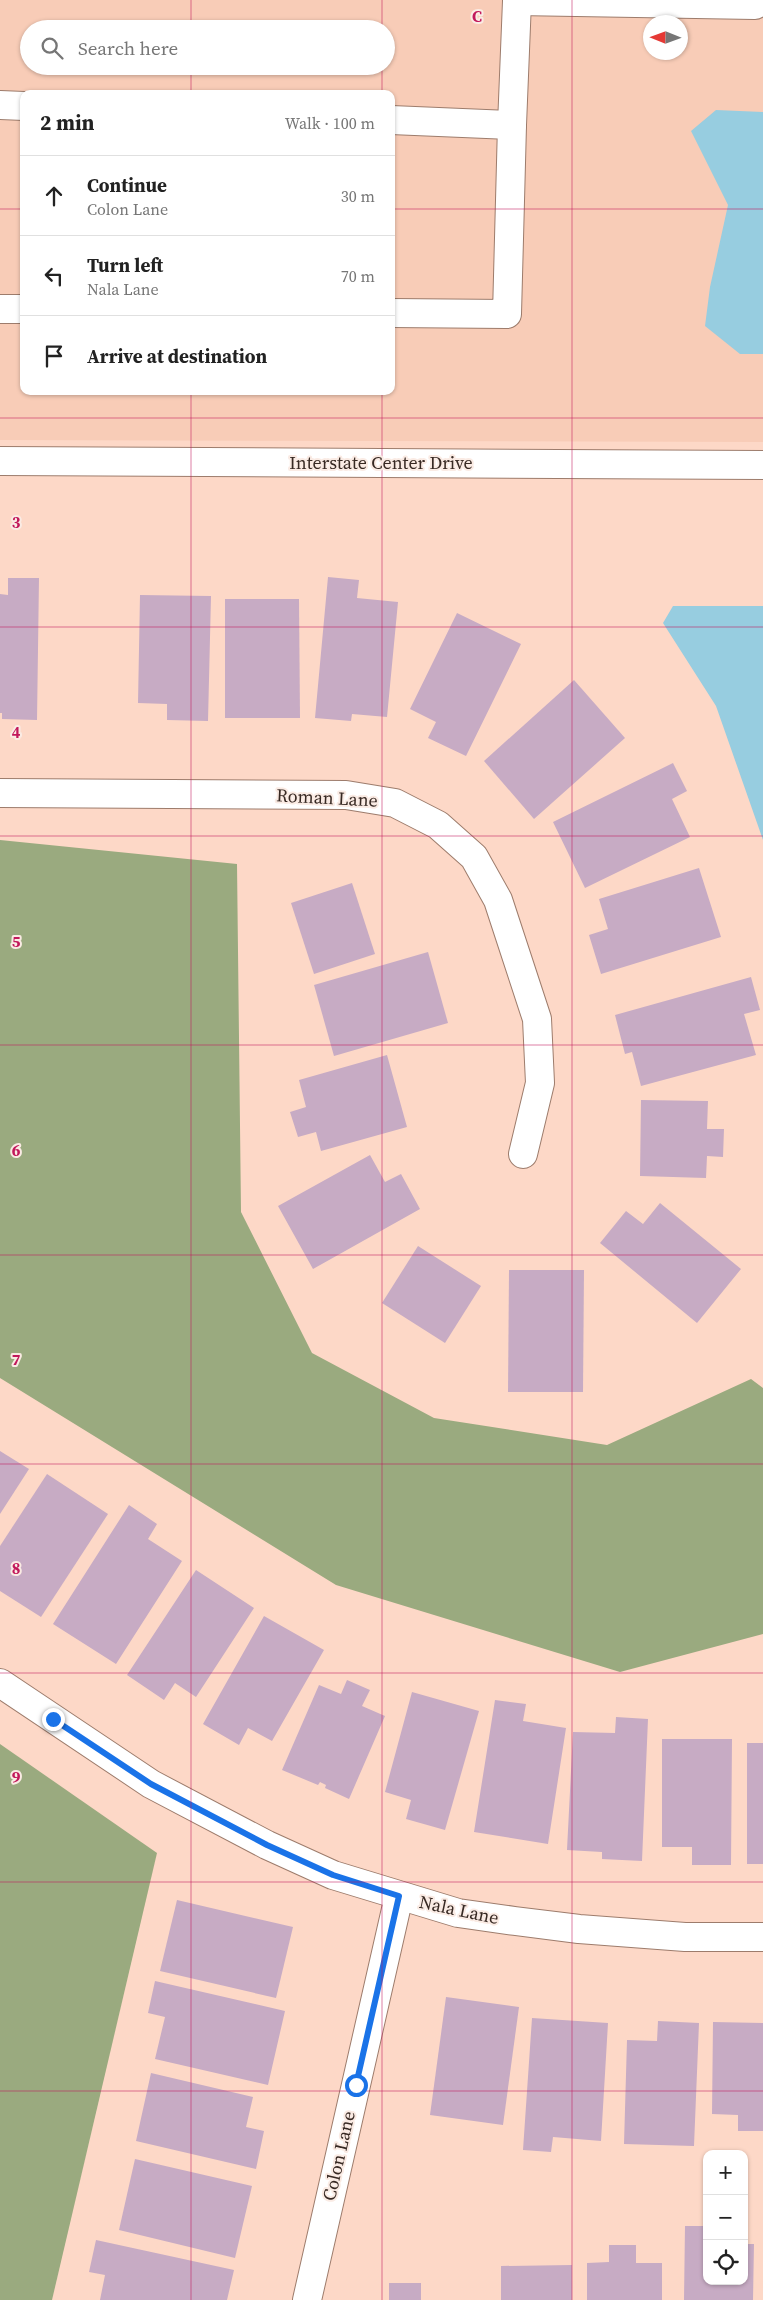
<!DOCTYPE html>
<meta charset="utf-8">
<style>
body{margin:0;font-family:"Source Serif 4",serif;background:#f6f6f6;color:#222}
.controls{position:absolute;right:15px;bottom:15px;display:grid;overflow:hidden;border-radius:10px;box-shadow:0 1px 4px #0004}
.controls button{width:45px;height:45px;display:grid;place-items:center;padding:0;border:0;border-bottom:1px solid #e0e0e0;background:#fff;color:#222;font:25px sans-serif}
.compass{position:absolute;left:643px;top:15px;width:45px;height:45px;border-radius:50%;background:#fff;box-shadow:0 1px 4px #0004;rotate:271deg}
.stop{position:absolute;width:15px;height:15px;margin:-11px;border:4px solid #1a73e8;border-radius:50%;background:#fff}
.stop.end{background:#1a73e8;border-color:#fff;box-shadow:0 1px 5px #0008}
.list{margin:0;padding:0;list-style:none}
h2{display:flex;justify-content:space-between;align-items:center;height:65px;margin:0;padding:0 20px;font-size:21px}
h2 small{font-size:16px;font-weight:400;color:#767676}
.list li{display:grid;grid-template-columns:32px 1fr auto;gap:15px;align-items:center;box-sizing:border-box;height:80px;padding:0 20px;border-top:1px solid #e0e0e0}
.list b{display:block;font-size:19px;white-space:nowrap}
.list p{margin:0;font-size:16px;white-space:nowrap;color:#767676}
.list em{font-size:16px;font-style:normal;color:#767676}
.icon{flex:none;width:28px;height:28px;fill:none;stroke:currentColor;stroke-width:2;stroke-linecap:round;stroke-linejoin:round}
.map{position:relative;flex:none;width:763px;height:2300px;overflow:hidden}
.search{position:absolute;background:#fff;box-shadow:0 1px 4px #0004;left:20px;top:20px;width:375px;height:55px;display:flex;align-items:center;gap:12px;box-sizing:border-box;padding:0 18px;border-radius:28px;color:#767676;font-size:19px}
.panel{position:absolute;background:#fff;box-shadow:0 1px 4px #0004;left:20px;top:90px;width:375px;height:305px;border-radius:10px}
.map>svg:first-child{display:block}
.built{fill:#f8ccb7;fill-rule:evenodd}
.forest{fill:#9aaa7f}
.water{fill:#97cde0}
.building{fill:#c7abc4}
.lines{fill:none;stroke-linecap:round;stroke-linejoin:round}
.minor-casing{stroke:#9d7c6c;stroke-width:30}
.minor{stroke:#fff;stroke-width:28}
.route{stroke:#1a73e8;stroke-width:6}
.grid{fill:none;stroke:#c2185b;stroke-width:1;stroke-opacity:0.55}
.labels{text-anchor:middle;stroke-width:4;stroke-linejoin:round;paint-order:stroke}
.street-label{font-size:18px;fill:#372923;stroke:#faebe4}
.grid-label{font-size:16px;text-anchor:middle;font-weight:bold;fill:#c2185b;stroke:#faebe4;stroke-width:4;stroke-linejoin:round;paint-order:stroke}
</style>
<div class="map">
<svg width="763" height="2300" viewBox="0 0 763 2300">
<rect width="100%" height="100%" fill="#fdd8c7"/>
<!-- built -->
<path class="built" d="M0 0H763V442L0 440ZM650 22H680V52H650ZM29 29H386V66H29ZM24 94H391V391H24Z"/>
<!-- forest -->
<g class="forest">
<polygon points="0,840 237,864 241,1212 312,1353 434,1418 607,1445 751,1379 763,1388 763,1634 620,1672 336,1585 0,1378"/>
<polygon points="0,1744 157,1853 52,2300 0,2300"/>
</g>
<!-- water -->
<g class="water">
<polygon points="716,110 763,112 763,354 740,354 705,326 710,287 728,205 691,131"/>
<polygon points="673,606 763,606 763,840 716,706 663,623"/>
</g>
<!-- building -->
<g class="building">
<polygon points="328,577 359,580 357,598 398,602 387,717 352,714 351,721 315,718"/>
<polygon points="8,578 39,578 37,720 2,719 2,713 0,713 0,594 8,595"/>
<polygon points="140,595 211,596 208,721 167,720 167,704 138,703"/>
<polygon points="225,599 299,599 300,718 225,718"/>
<polygon points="457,613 521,644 466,756 428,738 436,722 410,709"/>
<polygon points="574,680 625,738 534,819 484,761"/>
<polygon points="673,763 687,791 672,799 690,837 585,888 553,822"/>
<polygon points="699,868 721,937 601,974 589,935 608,929 599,899"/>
<polygon points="352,883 375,954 314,974 291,903"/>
<polygon points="428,952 448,1023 334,1056 314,985"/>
<polygon points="751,977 760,1010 744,1014 756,1055 641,1086 632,1052 625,1054 615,1015"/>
<polygon points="387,1055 407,1127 321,1151 316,1132 298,1137 290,1112 306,1107 299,1080"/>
<polygon points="641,1100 708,1101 707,1129 724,1129 723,1157 707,1156 706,1178 640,1176"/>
<polygon points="370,1155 385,1182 401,1174 420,1209 313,1269 278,1206"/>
<polygon points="660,1203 741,1269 697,1323 600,1243 626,1211 643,1224"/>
<polygon points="418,1246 481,1286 445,1343 382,1303"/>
<polygon points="509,1270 584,1270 583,1392 508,1392"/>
<polygon points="0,1451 29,1469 0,1514"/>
<polygon points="47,1474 108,1514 41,1617 0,1591 0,1546"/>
<polygon points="129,1505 157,1524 148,1539 182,1561 116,1664 53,1624"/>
<polygon points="196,1570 254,1608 196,1697 175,1683 164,1700 127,1675"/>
<polygon points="264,1616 324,1650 272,1741 248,1728 239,1745 203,1724"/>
<polygon points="347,1680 370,1690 362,1706 385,1716 349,1799 325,1788 326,1785 320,1782 318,1785 282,1770 319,1685 341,1694"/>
<polygon points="412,1692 479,1711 445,1830 406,1819 411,1800 385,1792"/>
<polygon points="495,1700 526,1704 523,1721 566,1728 548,1844 474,1832"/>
<polygon points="616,1717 648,1719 642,1861 602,1859 602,1852 567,1850 573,1732 615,1733"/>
<polygon points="662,1739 732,1739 731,1865 692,1865 692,1847 662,1847"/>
<rect x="747" y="1743" width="16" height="121"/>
<polygon points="177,1900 293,1927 276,1998 160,1971"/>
<polygon points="155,1981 285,2011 268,2085 155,2059 165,2017 148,2013"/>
<polygon points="446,1997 519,2007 503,2125 430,2115"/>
<polygon points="532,2018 608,2023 601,2141 553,2137 551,2152 523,2150"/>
<polygon points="658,2021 699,2023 694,2146 624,2144 627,2040 657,2041"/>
<polygon points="713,2022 763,2023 763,2131 738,2131 738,2115 712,2114"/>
<polygon points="151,2073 253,2097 246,2127 264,2131 256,2169 136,2141"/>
<polygon points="135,2159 252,2186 235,2258 119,2230"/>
<polygon points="685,2226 707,2226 707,2281 744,2281 744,2244 754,2244 753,2300 684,2300"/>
<polygon points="96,2240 234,2270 227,2300 100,2300 105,2275 89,2272"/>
<polygon points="609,2245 636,2245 636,2263 662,2263 662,2300 587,2300 587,2263 609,2262"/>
<polygon points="572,2265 572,2300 501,2300 501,2266"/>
<rect x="389" y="2283" width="32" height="17"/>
</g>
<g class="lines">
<!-- minor casing -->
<g class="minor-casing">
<g id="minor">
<polyline points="0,105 24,106"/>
<polyline points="391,120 512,125 507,314 391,313"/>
<polyline points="512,125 517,1 755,5 755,0"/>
<polyline points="0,309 24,309"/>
<polyline points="0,461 763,465"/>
<polyline points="0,793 346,795 395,803 438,825 474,857 498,900 537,1019 540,1083 523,1154"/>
<polyline points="0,1683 151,1784 267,1845 333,1875 458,1913 515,1921 579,1929 685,1937 763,1937"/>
<polyline points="307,2300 399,1896"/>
</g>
</g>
<!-- minor -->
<use href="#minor" class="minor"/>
</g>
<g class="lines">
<!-- route -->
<polyline class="route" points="53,1719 151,1784 267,1845 333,1875 399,1896 356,2085"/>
</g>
<!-- grid -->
<path class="grid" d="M191 0V29M382 0V29M572 0V2300M191 66V94M382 66V94M0 209H24M391 209H763M191 391V2300M382 391V2300M0 418H763M0 627H763M0 836H763M0 1045H763M0 1255H763M0 1464H763M0 1673H763M0 1882H763M0 2091H763"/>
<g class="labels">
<!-- street labels -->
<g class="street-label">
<text x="381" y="469">Interstate Center Drive</text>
<text transform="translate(327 798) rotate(3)" y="6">Roman Lane</text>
<text transform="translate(459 1910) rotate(12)" y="6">Nala Lane</text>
<text transform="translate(339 2156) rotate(-77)" y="6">Colon Lane</text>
</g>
</g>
<g class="grid-label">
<text x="477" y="22">C</text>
<text x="16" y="528">3</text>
<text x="16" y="738">4</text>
<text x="16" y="947">5</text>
<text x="16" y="1156">6</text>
<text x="16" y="1365">7</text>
<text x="16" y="1574">8</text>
<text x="16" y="1783">9</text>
</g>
</svg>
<div class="controls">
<button>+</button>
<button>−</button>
<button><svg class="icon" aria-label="locate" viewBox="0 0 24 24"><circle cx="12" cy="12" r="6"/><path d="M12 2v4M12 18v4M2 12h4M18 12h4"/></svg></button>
</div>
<svg class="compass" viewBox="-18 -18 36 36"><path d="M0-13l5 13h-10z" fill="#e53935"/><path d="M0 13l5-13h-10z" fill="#767676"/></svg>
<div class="stop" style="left:356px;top:2085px"></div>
<div class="stop end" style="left:53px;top:1719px"></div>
<div class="search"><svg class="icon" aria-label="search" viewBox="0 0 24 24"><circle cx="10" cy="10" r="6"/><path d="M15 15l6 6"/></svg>Search here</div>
<section class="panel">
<h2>2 min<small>Walk · 100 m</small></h2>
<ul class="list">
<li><svg class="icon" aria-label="ahead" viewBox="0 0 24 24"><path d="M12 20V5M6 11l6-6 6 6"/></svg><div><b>Continue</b><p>Colon Lane</p></div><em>30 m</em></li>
<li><svg class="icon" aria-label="left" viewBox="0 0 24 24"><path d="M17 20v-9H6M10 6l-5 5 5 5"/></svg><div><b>Turn left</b><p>Nala Lane</p></div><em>70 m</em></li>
<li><svg class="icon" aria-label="arrive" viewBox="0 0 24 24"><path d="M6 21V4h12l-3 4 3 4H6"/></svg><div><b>Arrive at destination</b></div></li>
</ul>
</section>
</div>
